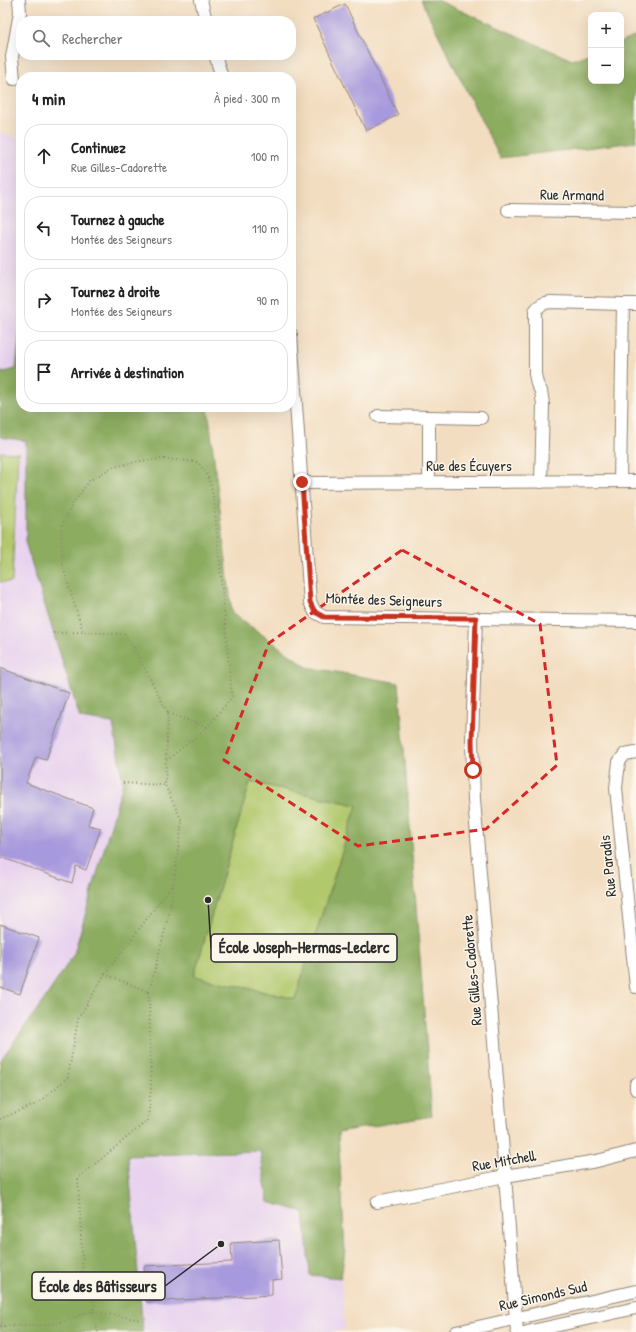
<!DOCTYPE html>
<html lang="fr">
<meta charset="utf-8">
<style>
body{margin:0;font-family:"Patrick Hand",sans-serif;background:#f6f6f6;color:#222}
.controls{position:absolute;right:12px;top:12px;display:grid;overflow:hidden;border-radius:8px;box-shadow:0 4px 16px #0002}
.controls button{width:36px;height:36px;display:grid;place-items:center;padding:0;border:0;border-bottom:1px solid #e0e0e0;background:#fff;color:#222;font:20px sans-serif}
.stop{position:absolute;width:12px;height:12px;margin:-9px;border:3px solid #c8321e;border-radius:50%;background:#fff}
.stop.end{background:#c8321e;border-color:#fff;box-shadow:0 1px 4px #0008}
.list{margin:0;padding:0;list-style:none}
h2{display:flex;justify-content:space-between;align-items:center;height:52px;margin:0;padding:0 16px;font-size:17px}
h2 small{font-size:13px;font-weight:400;color:#767676}
.list li{display:grid;grid-template-columns:26px 1fr auto;gap:12px;align-items:center;box-sizing:border-box;height:64px;margin:0 8px 8px;padding:0 8px;border:1px solid #e0e0e0;border-radius:16px}
.list b{display:block;font-size:15px;white-space:nowrap}
.list p{margin:0;font-size:13px;white-space:nowrap;color:#767676}
.list em{font-size:13px;font-style:normal;color:#767676}
.icon{flex:none;width:22px;height:22px;fill:none;stroke:currentColor;stroke-width:2;stroke-linecap:round;stroke-linejoin:round}
.map{position:relative;flex:none;width:636px;height:1332px;overflow:hidden}
.search{position:absolute;background:#fff;box-shadow:0 4px 16px #0002;left:16px;top:16px;width:280px;height:44px;display:flex;align-items:center;gap:10px;box-sizing:border-box;padding:0 14px;border-radius:16px;color:#767676;font-size:15px}
.panel{position:absolute;background:#fff;box-shadow:0 4px 16px #0002;left:16px;top:72px;width:280px;height:340px;border-radius:16px}
.map>svg:first-child{display:block}
.built{fill:#e8d2ef}
.green{fill:#b1c86c;stroke:#6e7a4c}
.forest{fill:#8cac60;stroke:#5c6c46;fill-rule:evenodd}
.building{fill:#a799dd}
.lines{fill:none;stroke-linecap:round;stroke-linejoin:round}
.minor-casing{stroke:#8f8476;stroke-width:14}
.path{stroke:#8f8476;stroke-width:2;stroke-dasharray:1 3;stroke-linecap:butt}
.minor{stroke:#fff;stroke-width:12}
.route{stroke:#c8321e;stroke-width:5}
.marked{fill:none;stroke:#d62828;stroke-width:3;stroke-dasharray:8 5;stroke-linejoin:round}
.labels{text-anchor:middle;stroke-width:3;stroke-linejoin:round;paint-order:stroke}
.street-label{font-size:15px;fill:#2b2b2b;stroke:#fbf7ec}
.leader{fill:none;stroke:#2b2b2b;stroke-width:1.5}
.callout-dot{fill:#2b2b2b;stroke:#fbf7ec;stroke-width:1.5}
.callout{fill:#fbf7ec;stroke:#2b2b2b;stroke-width:1.5}
.callout-label{font-size:16px;text-anchor:middle;font-weight:bold;fill:#2b2b2b}
</style>
<div class="map">
<svg width="636" height="1332" viewBox="0 0 636 1332">
<rect width="100%" height="100%" fill="#fbf7ec"/>
<filter id="ink" filterUnits="userSpaceOnUse"><feTurbulence type="fractalNoise" baseFrequency=".025" numOctaves="2"/><feDisplacementMap in="SourceGraphic" scale="8" xChannelSelector="R" yChannelSelector="G"/><feConvolveMatrix kernelMatrix="1 2 1 2 8 2 1 2 1" color-interpolation-filters="sRGB"/></filter>
<filter id="wash" filterUnits="userSpaceOnUse"><feTurbulence type="fractalNoise" baseFrequency=".012" numOctaves="4" result="noise"/><feDisplacementMap in="SourceGraphic" scale="16" xChannelSelector="R" yChannelSelector="G"/><feGaussianBlur stdDeviation="0.9" result="paint"/><feColorMatrix in="noise" values="0 0 0 0 0 0 0 0 0 0 0 0 0 0 0 0 0 1.4 0 .05"/><feComposite in="paint" operator="in"/></filter>
<g filter="url(#wash)">
<rect width="100%" height="100%" fill="#f3ddc0"/>
<!-- built -->
<polygon class="built" points="0,132 21,140 21,407 208,407 232,613 307,667 399,683 337,1130 268,1202 304,1212 310,1275 341,1278 345,1330 329,1332 0,1332"/>
<!-- green -->
<g class="green">
<polygon points="0,452 18,453 12,582 0,582"/>
<polygon points="250,782 357,805 295,999 194,976"/>
</g>
<!-- forest -->
<g class="forest">
<polygon points="421,0 437,0 572,60 591,53 591,81 621,81 621,42 636,36 636,142 500,158"/>
<path d="M21 320V407H208L232 613 307 667 399 683 432 1116 338 1132 345 1250 341 1278 310 1275 304 1212 268 1202 260 1151 128 1156 143 1332H0V1061L46 997 74 954 123 783 113 723 80 718 26 545V441L0 437V373L16 369ZM250 782 357 805 295 999 194 976Z"/>
</g>
<g id="blocks">
<!-- building -->
<g class="building">
<polygon points="345,4 398,115 366,131 313,19"/>
<polygon points="0,668 69,693 46,760 36,757 26,783 93,808 88,825 101,828 86,870 76,866 72,883 0,857"/>
<polygon points="0,924 39,938 20,994 0,987"/>
<polygon points="279,1240 282,1279 272,1280 272,1295 146,1302 144,1266 232,1262 231,1243"/>
</g>
</g>
</g>
<g filter="url(#ink)">
<use href="#blocks" fill-opacity="0" stroke="#8f8476" stroke-width="1"/>
<g class="lines">
<!-- minor casing -->
<g class="minor-casing">
<g id="minor">
<polyline points="201,0 206,21"/>
<polyline points="215,55 222,77"/>
<polyline points="14,79 12,57 20,12 19,0"/>
<polyline points="508,210 636,212"/>
<polyline points="291,334 310,602 315,612 324,617 636,621"/>
<polyline points="378,416 429,417 429,482"/>
<polyline points="429,417 481,418"/>
<polyline points="620,481 623,304 636,304"/>
<path d="M541 482 543 404 541 391 537 384 535 374V311C539 305 543 303 551 302L623 304"/>
<polyline points="302,483 636,481"/>
<polyline points="476,618 472,741 474,800 505,1176 517,1332"/>
<polyline points="636,752 625,754 619,762 616,788 636,987"/>
<polyline points="636,1084 636,1089"/>
<polyline points="377,1202 505,1176 597,1161 636,1151"/>
<polyline points="456,1332 636,1291"/>
<polyline points="527,1332 636,1308"/>
</g>
</g>
<!-- path -->
<g class="path">
<polyline points="53,633 83,632"/>
<polyline points="168,713 207,727"/>
<polyline points="123,783 165,785"/>
<polyline points="105,974 173,884"/>
<path d="M149 992 170 910 182 821 165 785 168 713 147 673 125 634 83 632 63 567 61 527 73 503 89 481 113 467 140 461 164 459 197 462C210 475 210 483 214 501L232 697 207 727 166 761"/>
<polyline points="0,1119 37,1104 68,1077 78,1019 105,974 149,992 151,1088 148,1120 78,1178 83,1275 95,1304 92,1311 68,1320 45,1325 0,1326"/>
<polyline points="98,1332 92,1311 141,1320"/>
</g>
<!-- minor -->
<use href="#minor" class="minor"/>
</g>
</g>
<g class="lines" filter="url(#ink)">
<!-- route -->
<polyline class="route" points="302,482 310,602 315,612 324,617 476,618 472,741 473,770"/>
</g>
<!-- marked area -->
<path class="marked" d="M402 550 540 624 557 765 486 829 358 846 224 760 269 643Z"/>
<g class="labels">
<!-- street labels -->
<g class="street-label">
<text transform="translate(572 195) rotate(1)" y="5">Rue Armand</text>
<text x="469" y="471">Rue des Écuyers</text>
<text transform="translate(384 600) rotate(2)" y="5">Montée des Seigneurs</text>
<text transform="translate(608 866) rotate(-96)" y="5">Rue Paradis</text>
<text transform="translate(472 970) rotate(-95)" y="5">Rue Gilles-Cadorette</text>
<text transform="translate(504 1161) rotate(-10)" y="5">Rue Mitchell</text>
<text transform="translate(543 1296) rotate(-13)" y="5">Rue Simonds Sud</text>
</g>
</g>
<!-- callouts -->
<path class="leader" d="M208 900L211 948M221 1244L165 1286"/>
<g class="callout-dot">
<circle cx="208" cy="900" r="4"/>
<circle cx="221" cy="1244" r="4"/>
</g>
<g class="callout">
<rect x="211" y="934" width="186" height="28" rx="4"/>
<rect x="32" y="1272" width="133" height="28" rx="4"/>
</g>
<g class="callout-label">
<text x="304" y="953">École Joseph-Hermas-Leclerc</text>
<text x="98" y="1292">École des Bâtisseurs</text>
</g>
</svg>
<div class="controls">
<button>+</button>
<button>−</button>
</div>
<div class="stop" style="left:473px;top:770px"></div>
<div class="stop end" style="left:302px;top:482px"></div>
<div class="search"><svg class="icon" aria-label="search" viewBox="0 0 24 24"><circle cx="10" cy="10" r="6"/><path d="M15 15l6 6"/></svg>Rechercher</div>
<section class="panel">
<h2>4 min<small>À pied · 300 m</small></h2>
<ul class="list">
<li><svg class="icon" aria-label="ahead" viewBox="0 0 24 24"><path d="M12 20V5M6 11l6-6 6 6"/></svg><div><b>Continuez</b><p>Rue Gilles-Cadorette</p></div><em>100 m</em></li>
<li><svg class="icon" aria-label="left" viewBox="0 0 24 24"><path d="M17 20v-9H6M10 6l-5 5 5 5"/></svg><div><b>Tournez à gauche</b><p>Montée des Seigneurs</p></div><em>110 m</em></li>
<li><svg class="icon" aria-label="right" viewBox="0 0 24 24"><path d="M7 20v-9h11M14 6l5 5-5 5"/></svg><div><b>Tournez à droite</b><p>Montée des Seigneurs</p></div><em>90 m</em></li>
<li><svg class="icon" aria-label="arrive" viewBox="0 0 24 24"><path d="M6 21V4h12l-3 4 3 4H6"/></svg><div><b>Arrivée à destination</b></div></li>
</ul>
</section>
</div>
